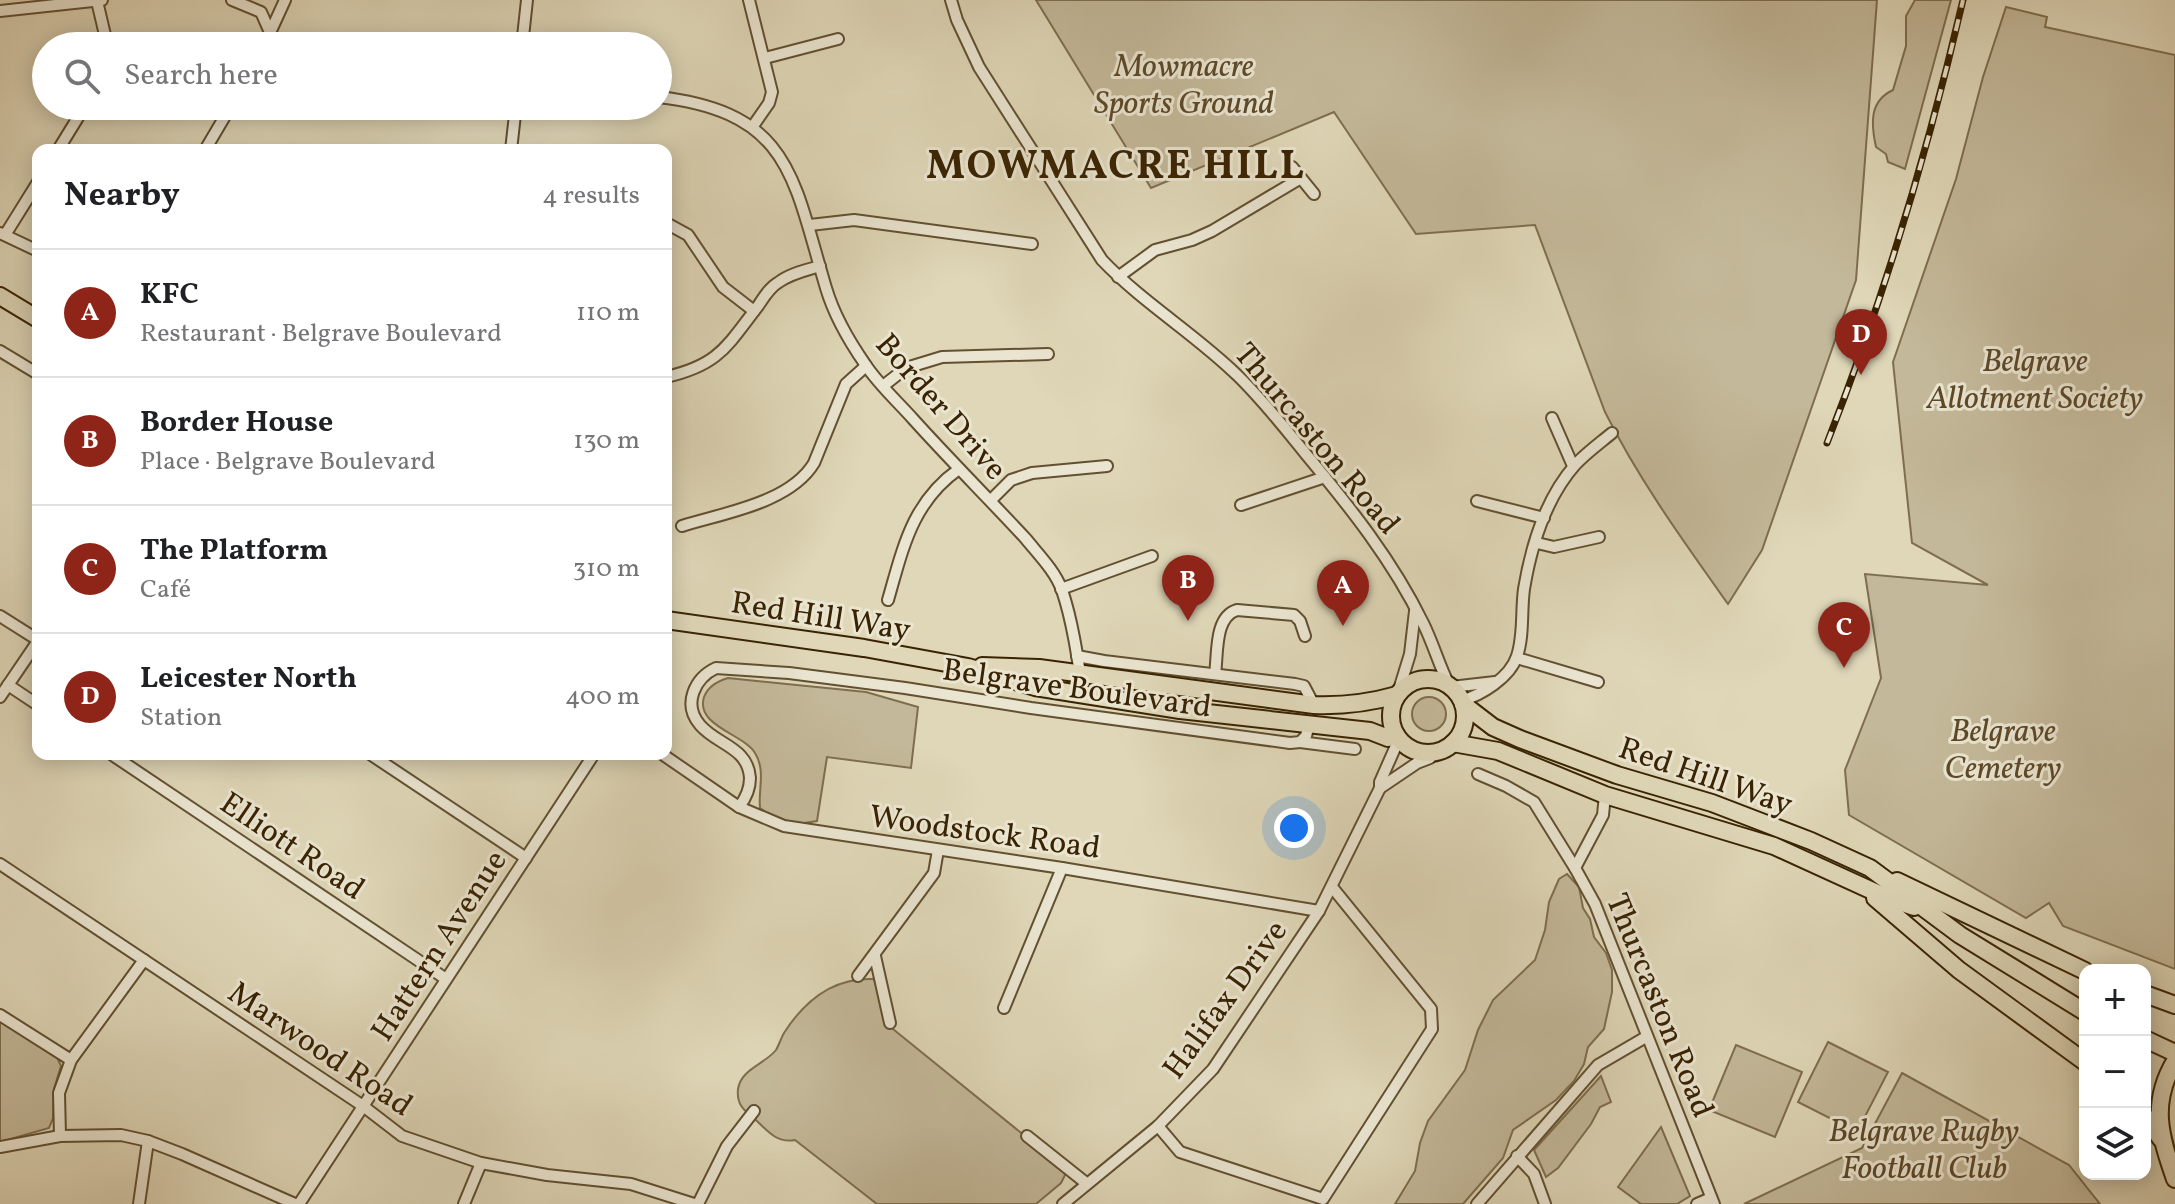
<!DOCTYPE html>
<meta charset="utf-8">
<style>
body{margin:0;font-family:Vollkorn,serif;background:#f2f2f2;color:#202124}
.controls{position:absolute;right:24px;bottom:24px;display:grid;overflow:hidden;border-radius:16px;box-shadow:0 4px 20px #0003}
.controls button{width:72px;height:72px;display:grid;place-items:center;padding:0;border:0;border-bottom:2px solid #e0e0e0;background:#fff;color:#202124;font:40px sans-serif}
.you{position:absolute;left:1294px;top:828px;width:28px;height:28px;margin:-20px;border:6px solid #fff;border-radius:50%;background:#1a73e8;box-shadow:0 0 0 12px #1a73e833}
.badge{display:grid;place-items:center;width:52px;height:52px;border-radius:50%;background:#8f2418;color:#fff;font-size:26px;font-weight:700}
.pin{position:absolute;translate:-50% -66px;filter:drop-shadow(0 2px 4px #0008)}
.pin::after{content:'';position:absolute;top:42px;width:28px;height:24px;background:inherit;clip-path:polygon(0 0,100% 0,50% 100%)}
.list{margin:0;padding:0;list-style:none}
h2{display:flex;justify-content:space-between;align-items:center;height:104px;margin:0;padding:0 32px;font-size:34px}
h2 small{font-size:26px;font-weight:400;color:#757577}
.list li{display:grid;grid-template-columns:52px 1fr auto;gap:24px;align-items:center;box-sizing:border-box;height:128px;padding:0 32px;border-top:2px solid #e0e0e0}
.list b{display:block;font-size:30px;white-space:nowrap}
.list p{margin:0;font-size:26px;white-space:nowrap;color:#757577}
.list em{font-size:26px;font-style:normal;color:#757577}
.icon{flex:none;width:44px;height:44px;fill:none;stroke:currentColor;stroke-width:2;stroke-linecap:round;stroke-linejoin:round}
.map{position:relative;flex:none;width:2175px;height:1204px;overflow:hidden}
.search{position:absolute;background:#fff;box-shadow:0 4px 20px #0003;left:32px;top:32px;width:640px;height:88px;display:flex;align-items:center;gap:20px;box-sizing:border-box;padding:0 28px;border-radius:44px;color:#757577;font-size:30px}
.panel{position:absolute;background:#fff;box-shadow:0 4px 20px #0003;left:32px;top:144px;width:640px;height:616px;border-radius:16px}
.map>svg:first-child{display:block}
.green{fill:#c3b899;stroke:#7e6e4e;stroke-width:2}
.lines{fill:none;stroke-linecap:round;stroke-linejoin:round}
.minor-casing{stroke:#625030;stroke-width:14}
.trunk-casing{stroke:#392302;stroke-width:20}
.minor{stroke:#eae5d1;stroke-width:10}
.trunk{stroke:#dfd7b8;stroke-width:16}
.rail-casing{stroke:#392302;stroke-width:7}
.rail{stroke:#eae5d1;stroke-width:4;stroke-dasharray:12;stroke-linecap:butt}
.labels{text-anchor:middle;stroke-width:6;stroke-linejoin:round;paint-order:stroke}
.park-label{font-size:32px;font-style:italic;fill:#5c4828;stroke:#eae5d1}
.street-label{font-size:32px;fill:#392302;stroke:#eae5d1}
.district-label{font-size:40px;font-weight:bold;letter-spacing:2px;fill:#392302;stroke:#eae5d1}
</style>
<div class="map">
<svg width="2175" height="1204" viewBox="0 0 2175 1204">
<rect width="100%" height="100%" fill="#dfd7b8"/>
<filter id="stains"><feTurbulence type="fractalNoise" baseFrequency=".0025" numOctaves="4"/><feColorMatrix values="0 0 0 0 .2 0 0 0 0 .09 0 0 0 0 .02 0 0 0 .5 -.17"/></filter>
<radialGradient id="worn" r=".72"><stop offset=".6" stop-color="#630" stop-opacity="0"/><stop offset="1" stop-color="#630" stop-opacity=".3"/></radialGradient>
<!-- green -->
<g class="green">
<path d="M1036 0H1877L1856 280 1762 550 1728 604C1684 542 1639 480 1605 412L1535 225 1416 234 1334 112 1151 188Z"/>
<path d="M1915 0H1951L1905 169 1888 162 1886 154 1876 147C1871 124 1869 101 1893 90L1906 46V16Z"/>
<polygon points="2006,7 2047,17 2045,27 2175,55 2175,969 2063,926 2049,903 2026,918 1849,815 1845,770 1881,678 1865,574 1988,585 1912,543 1893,362 1956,179 1983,77"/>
<path d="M728 678 866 692 918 707 911 768 827 757 817 821 784 826 760 808C758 789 766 771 755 753 744 734 695 726 704 697 708 686 718 681 728 678Z"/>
<circle cx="1429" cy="714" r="17"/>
<polygon points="1567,874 1579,887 1583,908 1590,919 1594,937 1606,953 1612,970 1612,992 1604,1029 1588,1047 1584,1064 1574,1081 1556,1100 1513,1130 1503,1158 1463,1204 1395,1204 1415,1171 1420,1143 1428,1121 1465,1070 1478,1030 1493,1000 1535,960 1545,930 1549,902 1559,879"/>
<path d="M874 979 888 1025 1062 1166 1065 1175 1061 1183 1036 1204H877L795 1140C779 1143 770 1134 759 1123 747 1112 736 1107 738 1089 741 1069 765 1064 776 1050 779 1045 781 1038 784 1033 805 1000 833 977 874 979Z"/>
<polygon points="0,1019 56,1055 61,1066 54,1089 53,1118 49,1128 0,1142"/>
<polygon points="1828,1042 1888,1072 1857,1132 1798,1102"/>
<polygon points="1736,1045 1802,1072 1775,1137 1709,1110"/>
<polygon points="1902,1073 2069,1165 2100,1204 1744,1204 1862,1148"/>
<polygon points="1601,1076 1611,1102 1600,1107 1591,1124 1558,1168 1546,1177 1534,1150"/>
<polygon points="1661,1127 1690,1196 1677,1204 1641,1204 1618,1187"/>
</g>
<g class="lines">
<!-- minor casing -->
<g class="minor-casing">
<g id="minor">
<polyline points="232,0 261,12 276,46"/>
<polyline points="749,0 772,92 769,103 753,126"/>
<path d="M951 0 957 20 979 67 1102 260C1143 303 1195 334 1237 375 1262 399 1283 426 1305 453 1349 506 1393 561 1423 623 1433 643 1439 665 1449 685"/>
<polyline points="97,1 105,35 104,46"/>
<polyline points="0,11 102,0"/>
<polyline points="264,46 285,0"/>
<polyline points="522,46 527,0"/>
<polyline points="765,58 838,39"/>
<path d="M658 97C791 112 793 178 826 288 834 315 849 341 865 364 878 384 897 401 913 419 950 460 989 499 1026 539 1039 555 1055 571 1062 590 1073 623 1078 660 1083 694"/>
<polyline points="58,150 85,106"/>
<polyline points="205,150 231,106"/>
<polyline points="511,150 516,106"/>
<polyline points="1292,167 1314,194"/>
<polyline points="666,223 688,235 723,287 754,311"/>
<polyline points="810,225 854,220 1032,244"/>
<polyline points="0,233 38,251"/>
<polyline points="5,235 38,182"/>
<polyline points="1118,277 1155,250 1192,240 1212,231 1301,178"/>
<polyline points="0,351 38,374"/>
<path d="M666 377C719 365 727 346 758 306 764 297 770 287 779 282 791 273 807 270 820 266"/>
<polyline points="883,386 906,368 942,357 1048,354"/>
<polyline points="1552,418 1573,466"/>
<polyline points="991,500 1011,480 1032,473 1107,466"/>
<polyline points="1477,501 1544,518"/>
<polyline points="1241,505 1325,477"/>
<path d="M682 526C723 513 790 503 814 463L846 384 866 366"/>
<polyline points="1537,543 1554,547 1599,537"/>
<polyline points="1061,589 1152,556"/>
<path d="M888 600C903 548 912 502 959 469"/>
<polyline points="0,616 38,640"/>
<polyline points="1077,656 1104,661 1295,684 1304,686 1314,705"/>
<polyline points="1517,658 1598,682"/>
<path d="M1215 674C1218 654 1214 617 1237 610L1294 615 1300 621 1305 636"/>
<polyline points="8,685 38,705"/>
<polyline points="1451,687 1495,682"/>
<polyline points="1398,693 1410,654 1415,611"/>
<polyline points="0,697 38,641"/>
<path d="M1461 701C1481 695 1510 678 1517 656 1524 636 1521 610 1524 589 1531 547 1546 498 1575 465 1586 453 1600 443 1612 433"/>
<polyline points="1300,742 1355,749"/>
<polyline points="111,754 446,979"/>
<polyline points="370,754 526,858"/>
<polyline points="662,754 739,807 784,826 1062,868 1319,911"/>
<polyline points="1478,774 1506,786 1534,802 1575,868 1595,904 1714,1204"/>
<polyline points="1380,788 1417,763 1430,758 1434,752"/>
<path d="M739 807C746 798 750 789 750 778 748 747 717 745 700 725 682 704 695 678 716 668L789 673 905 688 1031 708 1290 743 1300 742 1306 736 1309 724"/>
<polyline points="0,864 363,1106 402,1136 481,1163 547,1175 631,1184 694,1204"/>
<polyline points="1575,868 1603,815 1605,795"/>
<polyline points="875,956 890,1023"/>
<polyline points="858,976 934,873 938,850"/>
<polyline points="1004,1008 1062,868"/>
<polyline points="0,1015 71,1060"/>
<polyline points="1158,1126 1180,1152 1323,1199 1432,1029 1431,1009 1332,887"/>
<polyline points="60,1136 59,1093 71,1060 144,960"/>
<polyline points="1027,1136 1086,1183"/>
<polyline points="0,1147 60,1136 121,1135 148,1141 182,1154 295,1204"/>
<polyline points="1517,1156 1534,1174 1545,1204"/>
<polyline points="139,1204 148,1141"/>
<polyline points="299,1204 594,754"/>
<polyline points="464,1204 481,1163"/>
<polyline points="698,1204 727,1146 754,1111"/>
<polyline points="1063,1204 1158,1126 1213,1069 1319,911 1380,788 1380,782 1399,739"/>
<polyline points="1477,1204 1598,1065 1646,1037"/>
<polyline points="1697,1204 1711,1198"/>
</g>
</g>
<!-- trunk casing -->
<g class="trunk-casing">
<g id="trunk">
<polyline points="0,296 38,319"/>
<polyline points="666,620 864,648 968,667 1035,687 1180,710 1370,731 1388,738 1397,736"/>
<path d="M982 666 1039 668 1314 705C1343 706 1369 703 1397 695"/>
<circle cx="1428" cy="716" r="37"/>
<polyline points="1463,704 1493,727 1520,739 1617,775 1712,803 1811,841 1870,868 1960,935 2085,1012"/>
<polyline points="1453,743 1498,751 1605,795 1774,846 1888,898 1914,907"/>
<polyline points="1897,881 2085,971"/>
<polyline points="1875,898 1959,970 2085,1062"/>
<polyline points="2145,994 2175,1005"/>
<polyline points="2145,1039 2175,1053"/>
<path d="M2175 1061C2150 1103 2160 1136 2175 1179"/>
<polyline points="2145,1116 2161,1139"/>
</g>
</g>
<!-- minor -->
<use href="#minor" class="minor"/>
<!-- trunk -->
<use href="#trunk" class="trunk"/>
<!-- rail casing -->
<g class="rail-casing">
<path id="rail" d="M1827 443C1884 298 1928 151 1963 0"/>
</g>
<!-- rail -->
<use href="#rail" class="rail"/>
</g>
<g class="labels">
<!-- park labels -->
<g class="park-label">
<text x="1184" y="76">Mowmacre<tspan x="1184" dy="37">Sports Ground</tspan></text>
<text x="2035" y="371">Belgrave<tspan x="2035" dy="37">Allotment Society</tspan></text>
<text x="2003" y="741">Belgrave<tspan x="2003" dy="37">Cemetery</tspan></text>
<text x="1924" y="1141">Belgrave Rugby<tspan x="1924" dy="37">Football Club</tspan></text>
</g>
<!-- street labels -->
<g class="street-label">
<text transform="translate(942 406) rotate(49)" y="11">Border Drive</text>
<text transform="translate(1318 438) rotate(50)" y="11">Thurcaston Road</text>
<text transform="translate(821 615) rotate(9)" y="11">Red Hill Way</text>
<text transform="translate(1077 687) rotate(8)" y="11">Belgrave Boulevard</text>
<text transform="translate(1706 775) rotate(19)" y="11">Red Hill Way</text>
<text transform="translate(985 831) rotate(8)" y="11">Woodstock Road</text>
<text transform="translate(293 845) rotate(34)" y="11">Elliott Road</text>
<text transform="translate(438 945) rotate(-57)" y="11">Hattern Avenue</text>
<text transform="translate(1224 999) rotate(-54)" y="11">Halifax Drive</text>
<text transform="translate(1661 1005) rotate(68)" y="11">Thurcaston Road</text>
<text transform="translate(321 1048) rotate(34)" y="11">Marwood Road</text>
</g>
<!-- district labels -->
<g class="district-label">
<text x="1116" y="178">MOWMACRE HILL</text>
</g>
</g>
<rect width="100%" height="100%" filter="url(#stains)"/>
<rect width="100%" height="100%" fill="url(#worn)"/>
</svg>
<div class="controls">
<button>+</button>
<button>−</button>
<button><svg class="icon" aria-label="layers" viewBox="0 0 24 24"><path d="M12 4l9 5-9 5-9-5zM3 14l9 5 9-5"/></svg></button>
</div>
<div class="you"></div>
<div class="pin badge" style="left:1343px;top:626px">A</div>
<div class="pin badge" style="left:1188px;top:621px">B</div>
<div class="pin badge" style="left:1844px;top:668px">C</div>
<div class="pin badge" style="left:1861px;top:375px">D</div>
<div class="search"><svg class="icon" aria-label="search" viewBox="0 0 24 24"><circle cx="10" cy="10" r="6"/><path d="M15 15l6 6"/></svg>Search here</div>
<section class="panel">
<h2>Nearby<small>4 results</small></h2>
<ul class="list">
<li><span class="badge">A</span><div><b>KFC</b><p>Restaurant · Belgrave Boulevard</p></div><em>110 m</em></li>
<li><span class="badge">B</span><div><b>Border House</b><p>Place · Belgrave Boulevard</p></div><em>130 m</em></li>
<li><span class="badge">C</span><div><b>The Platform</b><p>Café</p></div><em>310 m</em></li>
<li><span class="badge">D</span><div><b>Leicester North</b><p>Station</p></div><em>400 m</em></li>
</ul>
</section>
</div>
